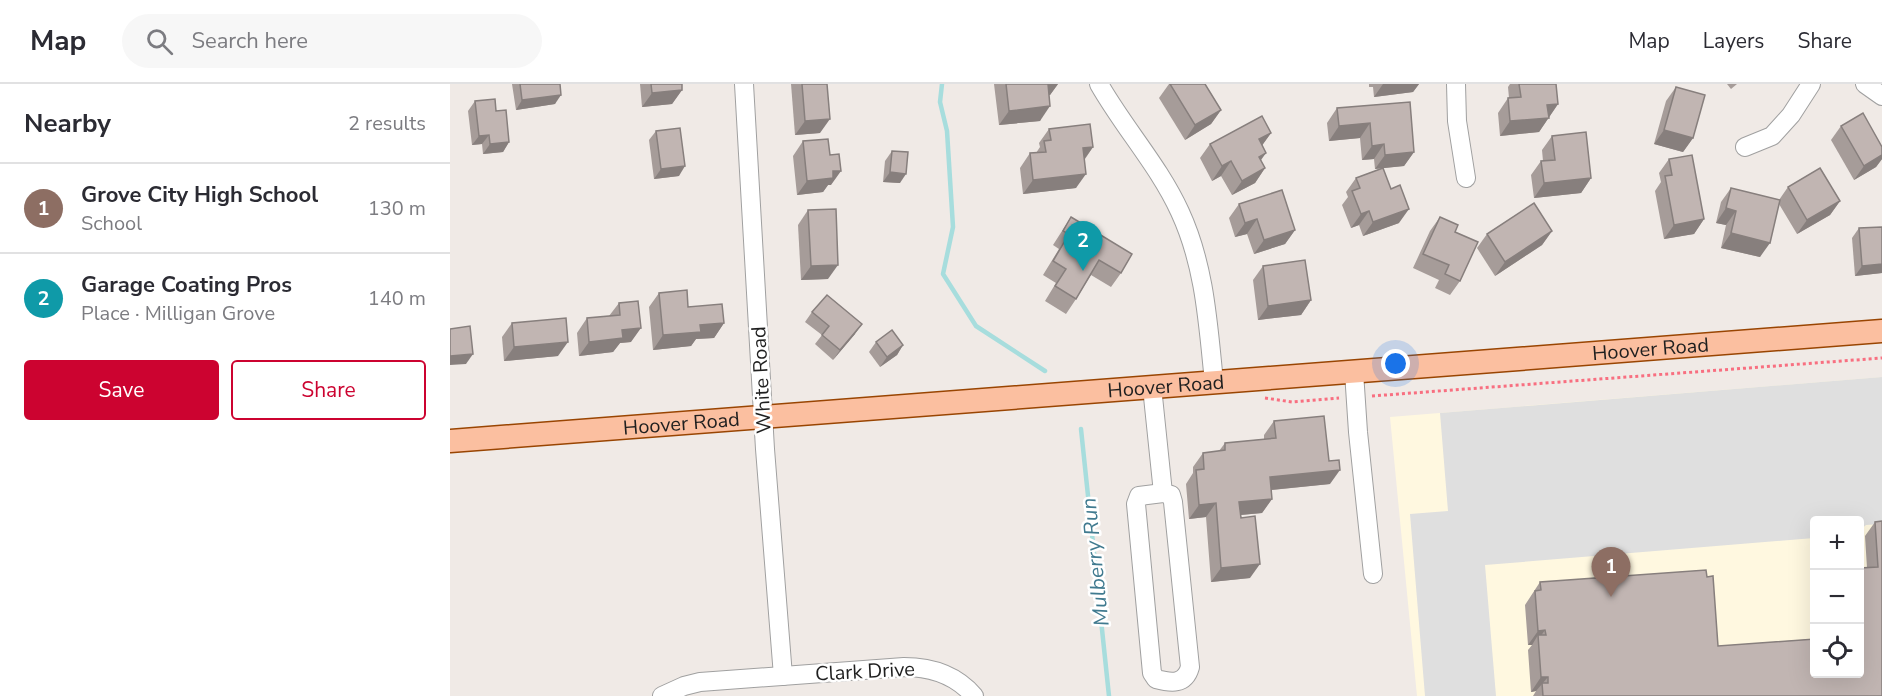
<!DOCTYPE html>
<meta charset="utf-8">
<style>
body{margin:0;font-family:"Nunito Sans",sans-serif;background:#f7f7f7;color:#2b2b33}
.controls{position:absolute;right:18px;bottom:18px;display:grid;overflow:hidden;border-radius:6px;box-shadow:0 6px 24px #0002}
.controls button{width:54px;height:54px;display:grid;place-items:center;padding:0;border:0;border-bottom:2px solid #e1e1e2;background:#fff;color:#2b2b33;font:30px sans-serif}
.you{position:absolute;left:946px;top:280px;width:21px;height:21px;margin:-15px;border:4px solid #fff;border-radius:50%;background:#1a73e8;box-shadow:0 0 0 9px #1a73e833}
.badge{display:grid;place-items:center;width:39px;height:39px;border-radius:50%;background:#cc0330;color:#fff;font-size:20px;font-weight:700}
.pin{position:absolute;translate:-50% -50px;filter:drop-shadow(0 2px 3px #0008)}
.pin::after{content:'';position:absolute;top:32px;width:21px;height:18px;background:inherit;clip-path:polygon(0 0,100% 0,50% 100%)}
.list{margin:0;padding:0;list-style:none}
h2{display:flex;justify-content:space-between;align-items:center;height:78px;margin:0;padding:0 24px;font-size:26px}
h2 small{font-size:20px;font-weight:400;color:#7c7c81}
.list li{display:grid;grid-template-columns:39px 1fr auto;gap:18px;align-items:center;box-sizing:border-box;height:90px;padding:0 24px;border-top:2px solid #e1e1e2}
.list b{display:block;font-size:22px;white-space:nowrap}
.list p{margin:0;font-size:20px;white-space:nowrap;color:#7c7c81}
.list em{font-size:20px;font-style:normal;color:#7c7c81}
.actions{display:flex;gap:12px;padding:18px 24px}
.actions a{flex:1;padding:14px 0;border:2px solid #cc0330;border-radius:6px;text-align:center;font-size:21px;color:#cc0330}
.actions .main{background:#cc0330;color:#fff}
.icon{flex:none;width:33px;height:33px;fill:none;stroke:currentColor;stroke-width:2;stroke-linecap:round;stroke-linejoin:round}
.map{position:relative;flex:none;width:1432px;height:612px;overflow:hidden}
header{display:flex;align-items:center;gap:36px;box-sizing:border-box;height:84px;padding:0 30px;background:#fff;border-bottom:2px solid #e1e1e2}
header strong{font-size:28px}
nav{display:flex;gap:33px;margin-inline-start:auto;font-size:21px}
.search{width:420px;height:54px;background:#f7f7f7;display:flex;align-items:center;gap:15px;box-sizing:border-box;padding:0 21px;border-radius:33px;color:#7c7c81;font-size:22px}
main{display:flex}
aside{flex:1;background:#fff}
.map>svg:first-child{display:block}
.education{fill:#fff8e0;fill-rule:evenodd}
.parking{fill:#dfdfdf}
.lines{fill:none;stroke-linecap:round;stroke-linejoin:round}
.stream{stroke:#a7dddd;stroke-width:4.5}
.minor-casing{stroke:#a0a0a0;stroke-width:20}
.major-casing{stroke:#994502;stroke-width:25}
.path{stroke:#f86f80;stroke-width:3;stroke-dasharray:3 3;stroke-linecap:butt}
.minor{stroke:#fff;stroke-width:18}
.major{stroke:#fbbfa0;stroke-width:22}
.wall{fill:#a69c99}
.shaded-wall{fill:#877f7d}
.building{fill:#c1b5b2;stroke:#877f7d;stroke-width:1.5}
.labels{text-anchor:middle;stroke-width:5;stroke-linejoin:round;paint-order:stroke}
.street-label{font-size:20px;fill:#1f1f1f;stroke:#fff}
.water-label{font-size:21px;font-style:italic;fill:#407a8f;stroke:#fff}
</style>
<header>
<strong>Map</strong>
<div class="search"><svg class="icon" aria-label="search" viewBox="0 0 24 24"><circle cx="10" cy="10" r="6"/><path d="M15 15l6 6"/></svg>Search here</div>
<nav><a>Map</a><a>Layers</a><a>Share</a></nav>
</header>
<main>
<aside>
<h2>Nearby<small>2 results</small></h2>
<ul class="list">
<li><span class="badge" style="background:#8d6e63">1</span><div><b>Grove City High School</b><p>School</p></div><em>130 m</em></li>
<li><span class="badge" style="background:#0f9aa8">2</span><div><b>Garage Coating Pros</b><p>Place · Milligan Grove</p></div><em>140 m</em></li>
</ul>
<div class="actions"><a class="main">Save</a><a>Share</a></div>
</aside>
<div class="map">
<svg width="1432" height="612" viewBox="0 0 1432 612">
<rect width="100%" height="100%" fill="#f0eae6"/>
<!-- education -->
<path class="education" d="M1432 293V612H967L940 333ZM1364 436H1410V590H1364Z"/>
<!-- parking -->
<polygon class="parking" points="1432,293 1432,440 1416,441 1410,446 1410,436 1364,436 1364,454 1035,481 1046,612 975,612 960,430 998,427 990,329"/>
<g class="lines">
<!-- stream -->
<g class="stream">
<polyline points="492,0 490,18 497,47 503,143 493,190 526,242 595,287"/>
<polyline points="631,345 659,612"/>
</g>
<!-- minor casing -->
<g class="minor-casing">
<g id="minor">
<polyline points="294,0 315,365 333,592"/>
<path d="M649 0C674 44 709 82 730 128 755 182 758 240 764 298"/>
<polyline points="1006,0 1007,37 1016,94"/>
<polyline points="1415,0 1432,12"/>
<polyline points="1295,63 1322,52 1341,31 1361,0"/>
<polyline points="904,288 908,348 923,490"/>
<polyline points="702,303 713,409"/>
<path d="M713 409 721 411 723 418 740 583C735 601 721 599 706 595L702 589 686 420 689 412Z"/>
<path d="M212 612 234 602 250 598 454 583C480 583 506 591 524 612"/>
</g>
</g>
<!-- major casing -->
<g class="major-casing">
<g id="major">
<path id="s1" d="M0 357 1432 247"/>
</g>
</g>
<!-- path -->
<g class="path">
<polyline points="922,312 1432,274"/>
<polyline points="815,314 842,318 889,314"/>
</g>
<!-- minor -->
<use href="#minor" class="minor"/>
<!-- major -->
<use href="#major" class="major"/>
</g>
<!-- wall -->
<g class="wall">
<polygon points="62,0 110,0 105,20 66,26"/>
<polygon points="190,0 232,0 232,6 222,20 192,23"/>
<polygon points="341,0 377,0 370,49 345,51"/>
<polygon points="544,0 608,0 600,11 599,11 590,37 549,41"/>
<polygon points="719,0 755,0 771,26 761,40 735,56 709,14"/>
<polygon points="919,0 969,0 963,8 924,13 923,3 919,3"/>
<polygon points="1060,0 1106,0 1108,20 1089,48 1050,52 1048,29 1058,14 1059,14 1058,3"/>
<polygon points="1277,0 1287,0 1281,5"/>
<polygon points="1226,3 1243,54 1233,68 1204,60 1216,17"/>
<polygon points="25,17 46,27 59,58 53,68 33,70 32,60 22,61 18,27"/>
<polygon points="960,18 964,68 954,82 933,84 949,139 913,152 909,141 901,144 892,121 898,113 896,108 906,94 932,84 925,85 924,75 912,76 910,54 879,57 877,39 887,24"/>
<polygon points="1391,42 1432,63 1432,75 1426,83 1404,96 1381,56"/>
<polygon points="599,45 643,63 635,75 626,104 573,110 570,84 580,69 586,69 590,63 589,59"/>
<polygon points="206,47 229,92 204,95 199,56"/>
<polygon points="821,49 812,61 811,76 815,84 805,99 782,111 771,92 762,97 750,74 760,60"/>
<polygon points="1102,52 1141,94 1131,109 1084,114 1081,91 1091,77 1093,77 1092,66"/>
<polygon points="353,57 381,101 378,101 373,108 347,111 343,72"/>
<polygon points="442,67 450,99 433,98 435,77"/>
<polygon points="1219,75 1254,135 1244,150 1214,155 1205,107 1211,98 1209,89"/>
<polygon points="1338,103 1390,117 1380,131 1347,150 1329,120 1310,173 1271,164 1276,141 1266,139 1271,118 1281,104 1329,116"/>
<polygon points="789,120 845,146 835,160 804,170 797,150 785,153 779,134"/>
<polygon points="358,126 378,195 351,196 348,141"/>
<polygon points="621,133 671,189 661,203 641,191 626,215 616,230 595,217 606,199 593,191 609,165 603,161"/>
<polygon points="990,133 1005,148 1010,197 1000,211 985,204 989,196 963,184 980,147"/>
<polygon points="1432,143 1432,189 1405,192 1402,154 1409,144"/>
<polygon points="1102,147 1092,161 1045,192 1027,164 1037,150"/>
<polygon points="813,182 861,216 851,231 808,236 803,196"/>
<polygon points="209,209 238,223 274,239 264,254 246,255 241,262 203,266 199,223"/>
<polygon points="169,219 181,258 170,259 163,268 129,272 127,249 137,234 159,232"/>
<polygon points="362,228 405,250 383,276 365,260 372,251 355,238"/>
<polygon points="62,239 108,272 54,277 52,253"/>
<polygon points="426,258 453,261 447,271 430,283 419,268"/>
<polygon points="824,337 880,400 822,406 822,415 812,429 791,431 800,494 761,498 756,433 739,435 736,400 743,389 743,383 753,369 769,367 775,359 814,355 814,351"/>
<polygon points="1432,437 1432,612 1083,612 1086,607 1081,608 1078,566 1082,561 1078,561 1075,521 1090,498 1268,562 1363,555 1362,502 1365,499 1365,590 1417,484 1415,452 1425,438"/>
</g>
<!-- shaded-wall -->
<g class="shaded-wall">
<polygon points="596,0 608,0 600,11 587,12"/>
<polygon points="933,0 969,0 963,8 924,13"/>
<polygon points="232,6 222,20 192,23 202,9"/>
<polygon points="111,11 105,20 66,26 72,16"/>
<polygon points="1108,20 1089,48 1050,52 1060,37 1097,21"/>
<polygon points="600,22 590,37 549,41 559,27"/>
<polygon points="771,26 761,40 735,56 745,41"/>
<polygon points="380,35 370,49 345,51 355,37"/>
<polygon points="920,39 910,54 879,57 889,42"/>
<polygon points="1214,46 1243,54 1233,68 1204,60"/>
<polygon points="821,49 811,63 809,55"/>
<polygon points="39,51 32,60 22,61 29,52"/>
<polygon points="59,58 53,68 33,70 40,60"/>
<polygon points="934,60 924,75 912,76 922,62"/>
<polygon points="643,63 633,77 633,64"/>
<polygon points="964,68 954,82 925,85 935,71"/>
<polygon points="816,69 806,83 809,73"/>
<polygon points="1432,71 1432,75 1426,83 1404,96 1414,82"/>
<polygon points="781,77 771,92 762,97 772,82"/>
<polygon points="235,82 229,92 204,95 211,85"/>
<polygon points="815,84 805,99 782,111 792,97"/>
<polygon points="383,87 391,87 381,101 378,101 373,108 347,111 357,97"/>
<polygon points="440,88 456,90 450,99 433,98"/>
<polygon points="636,90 626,104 573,110 583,96"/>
<polygon points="1141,94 1131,109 1084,114 1094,99"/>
<polygon points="1390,117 1380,131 1347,150 1357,136"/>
<polygon points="1276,124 1286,127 1276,141 1266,139"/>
<polygon points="959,125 949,139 913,152 923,138"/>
<polygon points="919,127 909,141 901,144 911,130"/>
<polygon points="807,135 797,150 785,153 795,139"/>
<polygon points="1254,135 1244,150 1214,155 1224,141"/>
<polygon points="845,146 835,160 804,170 814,156"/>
<polygon points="1102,147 1092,161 1045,192 1055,178"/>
<polygon points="1281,149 1320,159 1310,173 1271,164"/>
<polygon points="1432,180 1432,189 1405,192 1412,182"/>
<polygon points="388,181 378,195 351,196 361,182"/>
<polygon points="861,216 851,231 808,236 818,222"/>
<polygon points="274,239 264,254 246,255 241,262 203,266 213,251 250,241"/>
<polygon points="412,240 405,250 383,276 390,266"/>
<polygon points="191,244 181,258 170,259 163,268 129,272 139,258 172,246"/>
<polygon points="118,258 108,272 54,277 64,263"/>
<polygon points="453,261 447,271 430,283 437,273"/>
<polygon points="23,270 16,280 0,281 0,272"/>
<polygon points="890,386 880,400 810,407 820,393"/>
<polygon points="822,415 812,429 779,432 789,418"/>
<polygon points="766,419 756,433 739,435 749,421"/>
<polygon points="810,480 800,494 761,498 771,484"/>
<polygon points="1095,546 1088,556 1088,551 1082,561 1078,561 1088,547"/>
<polygon points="1091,593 1098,593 1086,607 1081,608"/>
</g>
<!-- building -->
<g class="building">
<polygon points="70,0 110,0 111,11 72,16"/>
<polygon points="201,0 232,0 232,6 202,9"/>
<polygon points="352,0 377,0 380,35 355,37"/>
<polygon points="556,0 598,0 600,22 559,27"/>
<polygon points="720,0 755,0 771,26 745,41"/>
<polygon points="1069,0 1106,0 1108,20 1097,21 1099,34 1060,37 1058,14 1071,13"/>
<polygon points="1226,3 1255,11 1243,54 1214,46"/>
<polygon points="45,15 46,27 56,26 59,58 40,60 39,51 29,52 25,17"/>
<polygon points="960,18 964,68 935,71 934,60 922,62 920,39 889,42 887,24"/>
<polygon points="1413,29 1432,63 1432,71 1414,82 1391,42"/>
<polygon points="812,32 821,49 809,55 816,69 809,73 815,84 792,97 781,77 772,82 760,60"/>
<polygon points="640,40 643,63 633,64 636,90 583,96 580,69 596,68 594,57 601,56 599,45"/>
<polygon points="230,44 235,82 211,85 206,47"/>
<polygon points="1136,48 1141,94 1094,99 1091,77 1105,76 1102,52"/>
<polygon points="378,55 380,71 389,70 391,87 383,87 383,94 357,97 353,57"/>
<polygon points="442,67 458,68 456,90 440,88"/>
<polygon points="1242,71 1254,135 1224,141 1215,92 1222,91 1219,75"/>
<polygon points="933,84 941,105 950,101 959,125 923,138 919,127 911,130 902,107 910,104 906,94"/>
<polygon points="1370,84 1390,117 1357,136 1338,103"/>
<polygon points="1281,104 1330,116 1320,159 1281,149 1286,127 1276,124"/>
<polygon points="832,106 845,146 814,156 807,135 795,139 789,120"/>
<polygon points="1084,119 1102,147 1055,178 1037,150"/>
<polygon points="386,125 388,181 361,182 358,126"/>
<polygon points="621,133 682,170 671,189 649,176 626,215 605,202 616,185 603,177 619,150 613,147"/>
<polygon points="990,133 1008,141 1005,148 1028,158 1010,197 995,190 999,181 973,170"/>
<polygon points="1432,143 1432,180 1412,182 1409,144"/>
<polygon points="855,176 861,216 818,222 813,182"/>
<polygon points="237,206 238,223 272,220 274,239 250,241 251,248 213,251 209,209"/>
<polygon points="377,211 412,240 390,266 372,251 379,242 362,228"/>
<polygon points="188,217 191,244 172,246 173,254 139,258 137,234 170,231 169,219"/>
<polygon points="116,234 118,258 64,263 62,239"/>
<polygon points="20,242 23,270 0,272 0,245"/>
<polygon points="442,246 453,261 437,273 426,258"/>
<polygon points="874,332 879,377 889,376 890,386 820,393 822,415 789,418 791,434 805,432 810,480 771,484 766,419 749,421 746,386 754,385 753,369 775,366 775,359 826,354 824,337"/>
<polygon points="1432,437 1432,612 1093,612 1092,599 1098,599 1098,593 1091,593 1088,551 1096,551 1095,546 1088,547 1085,507 1091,506 1090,498 1256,486 1257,493 1263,492 1268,562 1365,555 1365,590 1410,590 1410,484 1428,483 1425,438"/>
</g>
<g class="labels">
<!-- street labels -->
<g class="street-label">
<text dy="7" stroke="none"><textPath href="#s1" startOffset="1204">Hoover Road</textPath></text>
<text transform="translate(311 296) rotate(-93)" y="7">White Road</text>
<text dy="7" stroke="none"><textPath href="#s1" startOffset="718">Hoover Road</textPath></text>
<text dy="7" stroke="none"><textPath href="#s1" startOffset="232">Hoover Road</textPath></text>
<text transform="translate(415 587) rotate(-3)" y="7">Clark Drive</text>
</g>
<!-- water labels -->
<g class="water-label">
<text transform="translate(645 478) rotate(-96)" y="7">Mulberry Run</text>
</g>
</g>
</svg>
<div class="controls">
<button>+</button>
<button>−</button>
<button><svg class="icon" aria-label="locate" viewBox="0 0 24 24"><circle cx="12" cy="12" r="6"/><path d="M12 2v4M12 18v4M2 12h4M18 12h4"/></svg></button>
</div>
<div class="you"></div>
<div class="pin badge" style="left:1161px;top:513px;background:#8d6e63">1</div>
<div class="pin badge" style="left:633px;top:187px;background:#0f9aa8">2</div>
</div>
</main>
